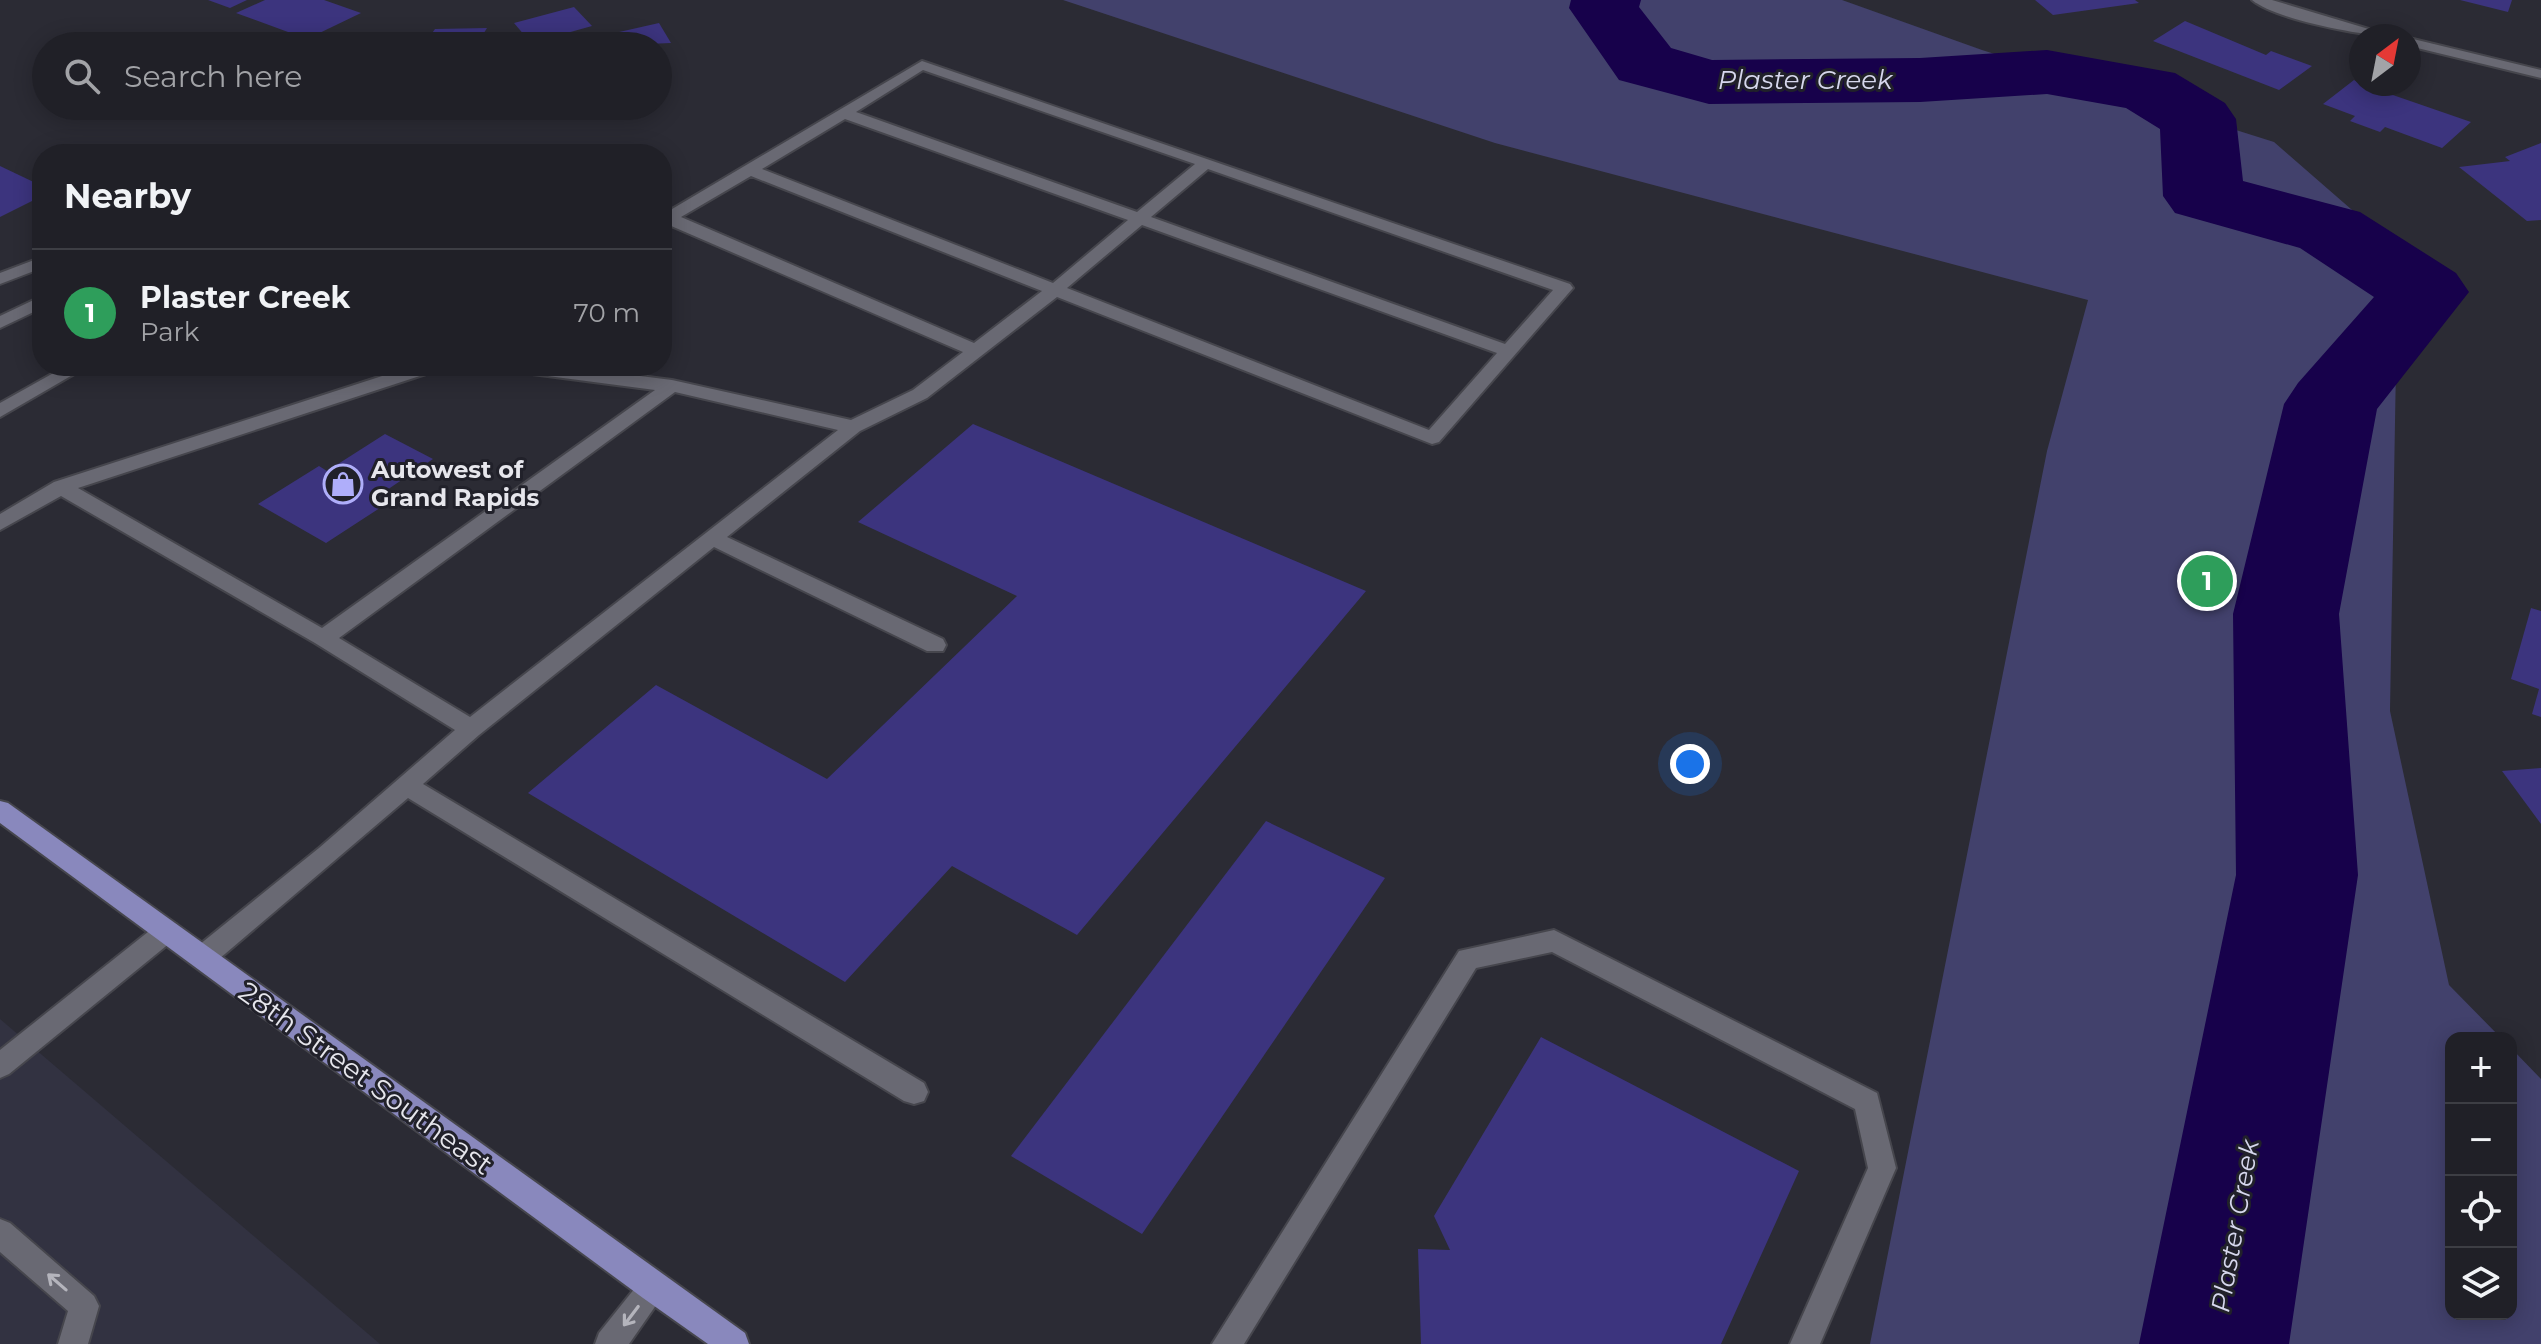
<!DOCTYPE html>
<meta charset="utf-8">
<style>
body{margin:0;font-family:Montserrat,sans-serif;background:#2d2d33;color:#f1f3f6}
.controls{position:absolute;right:24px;bottom:24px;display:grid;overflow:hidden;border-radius:16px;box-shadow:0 4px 20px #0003}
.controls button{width:72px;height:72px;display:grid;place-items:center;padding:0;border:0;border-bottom:2px solid #3d3e44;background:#202027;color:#f1f3f6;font:40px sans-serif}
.compass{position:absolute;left:2349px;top:24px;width:72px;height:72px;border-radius:50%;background:#202027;box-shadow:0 4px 20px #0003;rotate:32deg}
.you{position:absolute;left:1690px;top:764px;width:28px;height:28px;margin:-20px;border:6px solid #fff;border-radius:50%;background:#1a73e8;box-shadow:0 0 0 12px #1a73e833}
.badge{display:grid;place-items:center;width:52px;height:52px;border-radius:50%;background:#afaefa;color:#fff;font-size:26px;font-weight:700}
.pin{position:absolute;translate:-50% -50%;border:4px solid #fff;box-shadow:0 2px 8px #0006}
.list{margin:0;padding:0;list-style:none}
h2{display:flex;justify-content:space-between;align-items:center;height:104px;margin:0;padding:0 32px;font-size:34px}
h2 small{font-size:26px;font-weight:400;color:#a2a3a7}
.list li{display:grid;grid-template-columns:52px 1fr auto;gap:24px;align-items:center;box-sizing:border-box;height:128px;padding:0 32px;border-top:2px solid #3d3e44}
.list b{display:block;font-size:30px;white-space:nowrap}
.list p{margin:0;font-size:26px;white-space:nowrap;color:#a2a3a7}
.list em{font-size:26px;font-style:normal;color:#a2a3a7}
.icon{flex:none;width:44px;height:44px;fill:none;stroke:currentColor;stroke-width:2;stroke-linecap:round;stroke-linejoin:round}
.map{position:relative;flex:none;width:2541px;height:1344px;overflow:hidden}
.search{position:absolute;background:#202027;box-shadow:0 4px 20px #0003;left:32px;top:32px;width:640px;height:88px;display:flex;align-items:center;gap:20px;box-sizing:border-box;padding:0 28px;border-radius:44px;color:#a2a3a7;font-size:30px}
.panel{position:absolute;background:#202027;box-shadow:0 4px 20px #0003;left:32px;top:144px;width:640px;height:232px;border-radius:32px}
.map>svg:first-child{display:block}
.built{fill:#323241}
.green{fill:#42416c}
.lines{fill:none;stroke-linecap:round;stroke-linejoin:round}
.river{fill:#17014b;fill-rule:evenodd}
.building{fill:#3c347e}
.service-casing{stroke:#46464d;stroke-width:4}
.minor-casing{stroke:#46464d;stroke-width:4}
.primary-casing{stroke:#46464d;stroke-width:4}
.service{fill:#696973;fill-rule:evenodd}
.minor{fill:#696973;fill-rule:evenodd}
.primary{fill:#8988bd;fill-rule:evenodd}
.oneway{stroke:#b4b4bc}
.labels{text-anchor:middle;stroke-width:6;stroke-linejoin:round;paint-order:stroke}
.poi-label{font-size:24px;font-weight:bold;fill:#e6e6ec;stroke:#21212a;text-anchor:start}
.water-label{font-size:26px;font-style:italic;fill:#d6d7ed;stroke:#21212a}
.near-street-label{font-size:28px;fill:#e6e6ec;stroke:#21212a}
</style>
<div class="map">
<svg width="2541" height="1344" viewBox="0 0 2541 1344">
<rect width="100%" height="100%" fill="#2b2b34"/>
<!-- built -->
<polygon class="built" points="0,1019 380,1344 0,1344"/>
<!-- green -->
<polygon class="green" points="1063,0 1842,0 1982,50 2274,142 2398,250 2390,711 2449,985 2501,1038 2451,1038 2451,1314 2511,1314 2511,1048 2541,1079 2541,1344 1870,1344 2047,451 2088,300 1495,143"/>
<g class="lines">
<!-- river -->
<polygon class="river" points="1571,0 1641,0 1639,7 1671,48 1712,60 1920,58 2047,50 2175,73 2225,103 2236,119 2243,181 2360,212 2456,273 2469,292 2377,409 2339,614 2358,875 2289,1344 2139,1344 2236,875 2233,614 2284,404 2298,383 2374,297 2300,248 2175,213 2163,196 2160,129 2126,108 2047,94 1920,102 1709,104 1619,80 1569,8"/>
</g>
<!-- building -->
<g class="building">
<polygon points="208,0 247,0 230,8"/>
<polygon points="265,0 324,0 361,13 307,39 236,13"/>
<polygon points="2035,0 2135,0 2139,3 2053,15"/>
<polygon points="2460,0 2512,0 2508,12"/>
<polygon points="574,7 592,26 531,43 514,23"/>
<polygon points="2185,21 2266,55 2271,51 2312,66 2279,90 2153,41"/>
<polygon points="659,23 671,43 601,46 597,37"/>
<polygon points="487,28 476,46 423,46 435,29"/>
<polygon points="2354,80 2361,84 2471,122 2442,148 2385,127 2380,132 2350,121 2355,116 2323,104"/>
<polygon points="2541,143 2541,220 2527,221 2459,167 2510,161 2505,157"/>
<polygon points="0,166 42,186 42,196 0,217"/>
<polygon points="973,424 1366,591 1077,935 952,866 845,982 528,793 656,685 827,779 1017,596 858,522"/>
<polygon points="385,434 433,459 375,498 386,504 326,543 258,504 319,466 327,471"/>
<polygon points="2531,608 2541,611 2541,717 2532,714 2539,689 2511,679"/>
<polygon points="2541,768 2541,824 2502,771"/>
<polygon points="1266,821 1385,878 1142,1234 1011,1156"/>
<polygon points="1541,1037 1799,1171 1721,1344 1421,1344 1418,1249 1450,1250 1434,1216"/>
</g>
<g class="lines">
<!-- service casing -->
<g class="service-casing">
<g id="service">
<path d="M922 61 1570 284 1573 288 1439 442 1432 444 1057 297 927 398 860 431 727 537 943 639 946 645 943 651H927L714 547 479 735 423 784 924 1083 928 1092 924 1101 914 1104 904 1101 408 798 212 965 203 968 194 965 190 957 194 949 319 848 455 730 315 643 61 496 0 530V514L54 482 413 366H441L438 370 78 488 322 628 655 390 517 372 508 366H561L672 380 851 420 913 390 963 352 662 222V215ZM923 70 1195 164 1137 212 856 112ZM845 119 1128 220 1053 283 762 169ZM1208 169 1553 290 1505 344 1151 217ZM751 176 1042 291 974 343 681 217ZM1142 225 1497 353 1429 430 1067 288ZM675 392 838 430 470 717 339 638Z"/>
<polygon points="42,257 42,268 0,284 0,273"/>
<polygon points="42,296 42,308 0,328 0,316"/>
<polygon points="66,366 88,366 0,417 0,403"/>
<polygon points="167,921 176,924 180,931 176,938 9,1074 0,1078 0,1050 158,924"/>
<polygon points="1554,930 1877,1093 1896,1168 1820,1344 1790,1344 1868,1168 1855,1109 1552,952 1476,968 1244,1344 1212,1344 1459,951"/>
<polygon points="0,1219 10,1223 94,1296 99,1306 88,1344 58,1344 68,1311 0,1252"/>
<polygon points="653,1274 663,1278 668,1288 629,1344 595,1344 599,1333 643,1278"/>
</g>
</g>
<!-- minor casing -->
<g class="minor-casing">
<g id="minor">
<path d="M2252 0H2272L2392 36C2361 36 2275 19 2252 0Z"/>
<polygon points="2409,38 2541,70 2541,78 2409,46"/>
</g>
</g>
<!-- primary casing -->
<g class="primary-casing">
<polygon id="primary" points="0,801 8,803 745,1333 749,1344 708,1344 643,1298 0,823"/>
</g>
<!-- service -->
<use href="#service" class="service"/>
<!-- minor -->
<use href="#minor" class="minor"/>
<!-- primary -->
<use href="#primary" class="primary"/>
</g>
<!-- one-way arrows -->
<defs><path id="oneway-shaft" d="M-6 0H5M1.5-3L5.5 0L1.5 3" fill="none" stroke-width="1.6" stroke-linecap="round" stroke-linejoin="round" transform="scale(2)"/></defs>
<g class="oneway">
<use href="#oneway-shaft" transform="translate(57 1282) rotate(-139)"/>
<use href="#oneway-shaft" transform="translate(631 1316) rotate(127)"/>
</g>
<!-- icons -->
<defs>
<g id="shop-ring" transform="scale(2)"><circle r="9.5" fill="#21212a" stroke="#afaefa" stroke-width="1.5"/><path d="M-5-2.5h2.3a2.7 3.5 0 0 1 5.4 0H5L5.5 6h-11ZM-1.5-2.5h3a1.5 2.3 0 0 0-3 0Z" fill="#afaefa"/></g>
</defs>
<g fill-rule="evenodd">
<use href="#shop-ring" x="343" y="484"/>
</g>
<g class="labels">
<!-- poi labels -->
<g class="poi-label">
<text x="371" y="478">Autowest of<tspan x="371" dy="28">Grand Rapids</tspan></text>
</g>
<!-- water labels -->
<g class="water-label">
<text x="1805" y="89">Plaster Creek</text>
<text transform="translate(2235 1226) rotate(-80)" y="9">Plaster Creek</text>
</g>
<!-- near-street labels -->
<g class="near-street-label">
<text transform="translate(366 1078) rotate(36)" y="10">28th Street Southeast</text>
</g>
</g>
</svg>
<div class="controls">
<button>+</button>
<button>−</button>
<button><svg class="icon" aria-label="locate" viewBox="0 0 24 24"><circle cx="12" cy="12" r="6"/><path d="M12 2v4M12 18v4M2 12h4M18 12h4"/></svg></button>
<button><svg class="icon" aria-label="layers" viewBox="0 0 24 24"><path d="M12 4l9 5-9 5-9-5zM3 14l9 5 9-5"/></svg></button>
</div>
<svg class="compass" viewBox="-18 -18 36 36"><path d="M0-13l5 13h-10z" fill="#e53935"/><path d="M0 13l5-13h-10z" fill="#a2a3a7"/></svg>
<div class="you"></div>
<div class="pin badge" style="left:2207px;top:581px;background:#2e9e5b">1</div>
<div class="search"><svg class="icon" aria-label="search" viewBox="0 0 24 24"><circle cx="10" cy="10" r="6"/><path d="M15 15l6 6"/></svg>Search here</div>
<section class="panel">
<h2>Nearby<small></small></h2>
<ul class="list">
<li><span class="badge" style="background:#2e9e5b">1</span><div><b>Plaster Creek</b><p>Park</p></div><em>70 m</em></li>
</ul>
</section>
</div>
